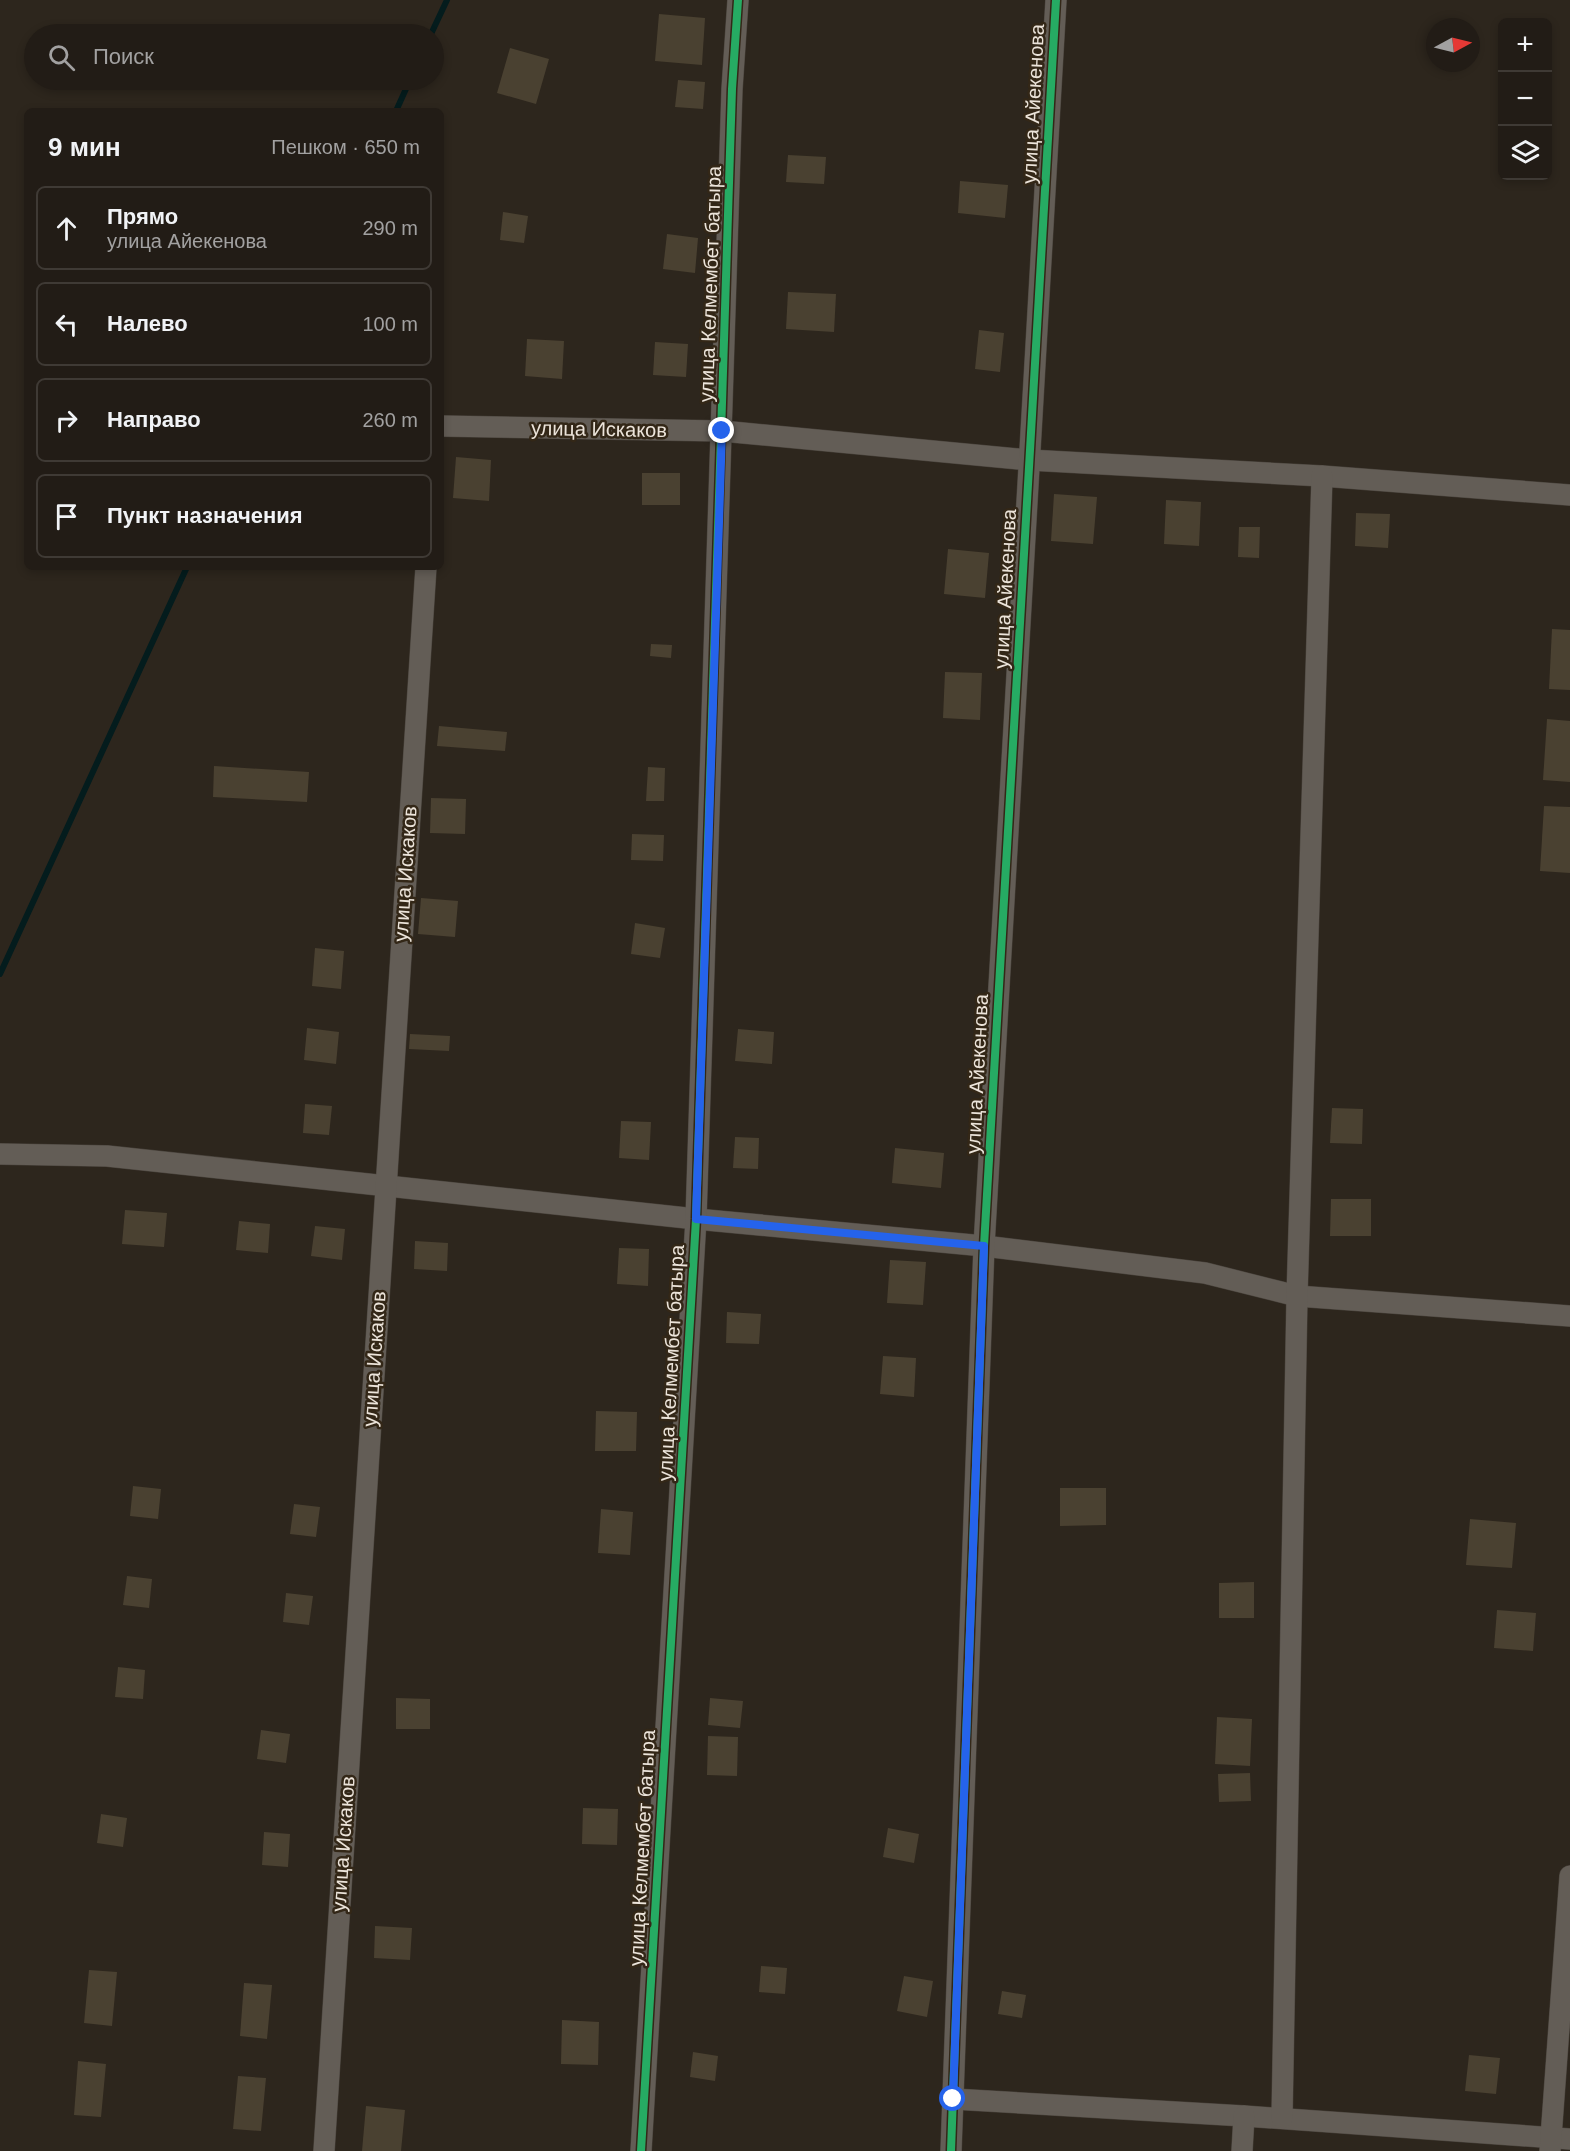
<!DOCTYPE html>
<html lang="ru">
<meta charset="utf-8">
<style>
body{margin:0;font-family:Helvetica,sans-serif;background:#2e2923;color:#f1f3f6}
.controls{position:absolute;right:18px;top:18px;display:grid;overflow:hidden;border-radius:9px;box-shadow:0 3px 9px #0003}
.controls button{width:54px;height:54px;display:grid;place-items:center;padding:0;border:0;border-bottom:2px solid #3f3a35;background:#221c16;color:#f1f3f6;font:30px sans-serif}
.compass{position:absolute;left:1426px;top:18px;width:54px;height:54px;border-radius:50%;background:#221c16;box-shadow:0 3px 9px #0003;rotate:83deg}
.stop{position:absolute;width:18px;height:18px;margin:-14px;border:4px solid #2563eb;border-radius:50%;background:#fff}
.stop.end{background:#2563eb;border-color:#fff;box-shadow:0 2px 6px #0008}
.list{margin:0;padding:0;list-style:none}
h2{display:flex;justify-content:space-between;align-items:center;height:78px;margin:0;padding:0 24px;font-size:26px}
h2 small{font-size:20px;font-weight:400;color:#a2a1a1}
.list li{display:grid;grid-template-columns:39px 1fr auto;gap:18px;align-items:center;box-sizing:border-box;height:84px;margin:0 12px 12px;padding:0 12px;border:2px solid #3f3a35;border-radius:9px}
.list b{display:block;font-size:22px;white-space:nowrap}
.list p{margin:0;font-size:20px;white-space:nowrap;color:#a2a1a1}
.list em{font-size:20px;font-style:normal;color:#a2a1a1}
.icon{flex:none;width:33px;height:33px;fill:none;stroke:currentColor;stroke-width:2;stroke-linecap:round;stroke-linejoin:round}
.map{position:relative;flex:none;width:1570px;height:2151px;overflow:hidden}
.search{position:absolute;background:#221c16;box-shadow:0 3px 9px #0003;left:24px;top:24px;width:420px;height:66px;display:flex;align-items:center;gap:15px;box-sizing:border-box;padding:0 21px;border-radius:33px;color:#a2a1a1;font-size:22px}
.panel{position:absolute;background:#221c16;box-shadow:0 3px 9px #0003;left:24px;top:108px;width:420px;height:462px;border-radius:9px}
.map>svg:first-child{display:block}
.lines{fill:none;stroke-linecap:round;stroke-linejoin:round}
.stream{stroke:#041c1d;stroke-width:6}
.building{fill:#4a4131}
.street-casing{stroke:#48423b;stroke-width:22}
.street{stroke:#635d56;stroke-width:21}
.cycleway-casing{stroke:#332717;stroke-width:11}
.cycleway{stroke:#26ab63;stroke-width:8}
.route{stroke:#2563eb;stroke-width:8}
.labels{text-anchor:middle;stroke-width:5;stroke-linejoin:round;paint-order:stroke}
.street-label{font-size:20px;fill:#ece4da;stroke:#332717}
</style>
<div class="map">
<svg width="1570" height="2151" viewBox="0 0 1570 2151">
<rect width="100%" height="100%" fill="#2d261d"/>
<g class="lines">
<!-- stream -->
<g class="stream">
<polyline points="431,34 447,0"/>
<polyline points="396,111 410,80"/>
<polyline points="0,974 187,567"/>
</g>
</g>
<!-- building -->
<g class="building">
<polygon points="659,14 705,18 702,65 655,61"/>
<polygon points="510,48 549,59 536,104 497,93"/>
<polygon points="678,80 705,82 703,109 675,107"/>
<polygon points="788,155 826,157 824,184 786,182"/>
<polygon points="960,181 1008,185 1005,218 958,213"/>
<polygon points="503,212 528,216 524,243 500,240"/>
<polygon points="667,234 698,238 695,273 663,269"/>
<polygon points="788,292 836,294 834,332 786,329"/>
<polygon points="979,330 1004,333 1000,372 975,369"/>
<polygon points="527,339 564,341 562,379 525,376"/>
<polygon points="655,342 688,344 686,377 653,375"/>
<polygon points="456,457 491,460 489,501 453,498"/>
<rect x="642" y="473" width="38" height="32"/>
<polygon points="1054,494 1097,497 1093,544 1051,541"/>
<polygon points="1166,500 1201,502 1199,546 1164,544"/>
<polygon points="1356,513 1390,514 1388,548 1355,546"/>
<polygon points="1239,527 1260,527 1259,558 1238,557"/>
<polygon points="948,549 989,553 985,598 944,594"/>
<polygon points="1552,629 1570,630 1570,690 1549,689"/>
<polygon points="651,644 672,645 671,658 650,656"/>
<polygon points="945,672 982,673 980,720 943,718"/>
<polygon points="1547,719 1570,721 1570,782 1543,780"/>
<polygon points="439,726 507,732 505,751 437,746"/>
<polygon points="214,766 309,772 307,802 213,797"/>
<polygon points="648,767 665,768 664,801 646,801"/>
<polygon points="431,798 466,799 465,834 430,833"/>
<polygon points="1544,806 1570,807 1570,873 1540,871"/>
<polygon points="632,834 664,835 663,861 631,860"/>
<polygon points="421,898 458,901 455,937 418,934"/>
<polygon points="635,923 665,928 660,958 631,954"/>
<polygon points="315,948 344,951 341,989 312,986"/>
<polygon points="307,1028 339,1032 336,1064 304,1060"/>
<polygon points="738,1029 774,1032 772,1064 735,1061"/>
<polygon points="410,1034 450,1036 449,1051 409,1049"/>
<polygon points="305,1104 332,1106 329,1135 303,1133"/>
<polygon points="1332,1108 1363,1109 1362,1144 1330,1143"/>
<polygon points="621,1121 651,1122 649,1160 619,1158"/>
<polygon points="735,1137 759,1138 758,1169 733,1168"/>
<polygon points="895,1148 944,1153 941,1188 892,1183"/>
<polygon points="1331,1199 1371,1199 1371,1236 1330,1236"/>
<polygon points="125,1210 167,1213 164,1247 122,1244"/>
<polygon points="239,1221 270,1224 268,1253 236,1250"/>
<polygon points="315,1226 345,1229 342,1260 311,1256"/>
<polygon points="415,1241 448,1243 447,1271 414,1269"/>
<polygon points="619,1248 649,1249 648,1286 617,1284"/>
<polygon points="890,1260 926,1262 923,1305 887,1303"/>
<polygon points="727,1312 761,1314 759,1344 726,1343"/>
<polygon points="883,1356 916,1358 914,1397 880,1394"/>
<polygon points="596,1411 637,1412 636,1451 595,1451"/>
<polygon points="133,1486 161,1489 158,1519 130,1516"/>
<polygon points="1060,1488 1106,1488 1106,1525 1060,1526"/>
<polygon points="294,1504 320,1507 316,1537 290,1534"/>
<polygon points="601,1509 633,1512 630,1555 598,1553"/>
<polygon points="1470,1519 1516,1523 1512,1568 1466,1565"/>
<polygon points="127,1576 152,1579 149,1608 123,1605"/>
<polygon points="1254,1582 1254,1618 1219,1618 1219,1583"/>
<polygon points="286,1593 313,1596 309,1625 283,1622"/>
<polygon points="1497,1610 1536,1613 1533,1651 1494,1648"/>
<polygon points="118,1667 145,1670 143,1699 115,1697"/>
<polygon points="396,1698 430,1699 430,1729 396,1729"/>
<polygon points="710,1698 743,1701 740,1728 708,1725"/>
<polygon points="1217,1717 1252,1719 1250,1766 1215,1764"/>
<polygon points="261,1730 290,1734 286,1763 257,1759"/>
<polygon points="708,1736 738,1737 737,1776 707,1775"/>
<polygon points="1250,1773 1251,1801 1219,1802 1218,1774"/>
<polygon points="583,1808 618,1809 617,1845 582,1844"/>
<polygon points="101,1814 127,1818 123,1847 97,1843"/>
<polygon points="888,1828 919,1834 914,1863 883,1857"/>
<polygon points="264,1832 290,1834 288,1867 262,1865"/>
<polygon points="375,1926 412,1928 410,1960 374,1958"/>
<polygon points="761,1966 787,1968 785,1994 759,1992"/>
<polygon points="89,1970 117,1972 112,2026 84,2023"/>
<polygon points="904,1976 933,1981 927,2017 897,2011"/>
<polygon points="244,1983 272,1985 267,2039 240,2036"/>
<polygon points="1002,1991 1026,1995 1022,2018 998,2014"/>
<polygon points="562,2020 599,2022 598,2065 561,2064"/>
<polygon points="693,2052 718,2056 715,2081 690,2077"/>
<polygon points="1469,2055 1500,2058 1496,2094 1465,2091"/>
<polygon points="78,2061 106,2064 101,2117 74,2115"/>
<polygon points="238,2076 266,2078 261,2131 233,2129"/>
<polygon points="366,2106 405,2110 401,2151 362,2151"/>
</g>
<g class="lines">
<!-- street casing -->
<g class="street-casing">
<g id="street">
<polyline points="441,426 722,431 1029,460 1322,476 1570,495"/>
<polyline points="0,1154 107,1156 696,1219 984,1246 1205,1273 1297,1296 1570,1316"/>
<polyline points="953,2099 1244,2116 1570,2139"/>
<polyline points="1282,2118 1297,1296 1322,476"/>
<polyline points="324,2151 426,567"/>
<polyline points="641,2151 696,1219 732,89 738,0"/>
<polyline points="951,2151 984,1246 1056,0"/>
<polyline points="1242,2151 1244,2116"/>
<polyline points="1550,2151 1570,1876"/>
</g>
</g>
<!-- street -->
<use href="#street" class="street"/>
<!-- cycleway casing -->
<g class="cycleway-casing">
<g id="cycleway">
<polyline points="641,2151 696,1219 732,89 738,0"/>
<polyline points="951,2151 984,1246 1056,0"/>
</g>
</g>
<!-- cycleway -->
<use href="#cycleway" class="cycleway"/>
</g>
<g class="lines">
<!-- route -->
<polyline class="route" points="722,431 696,1219 984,1246 953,2099"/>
</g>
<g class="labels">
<!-- street labels -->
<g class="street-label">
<text transform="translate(1033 104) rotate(-87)" y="7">улица Айекенова</text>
<text transform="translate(710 284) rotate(-88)" y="7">улица Келмембет батыра</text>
<text transform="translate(599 429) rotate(1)" y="7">улица Искаков</text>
<text transform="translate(1005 589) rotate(-87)" y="7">улица Айекенова</text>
<text transform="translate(405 874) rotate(-86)" y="7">улица Искаков</text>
<text transform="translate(977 1074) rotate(-87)" y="7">улица Айекенова</text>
<text transform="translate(374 1359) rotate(-86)" y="7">улица Искаков</text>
<text transform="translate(671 1363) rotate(-87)" y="7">улица Келмембет батыра</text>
<text transform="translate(343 1844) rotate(-86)" y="7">улица Искаков</text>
<text transform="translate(642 1848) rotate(-87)" y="7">улица Келмембет батыра</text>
</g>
</g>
</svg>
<div class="controls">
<button>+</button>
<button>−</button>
<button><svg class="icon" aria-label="layers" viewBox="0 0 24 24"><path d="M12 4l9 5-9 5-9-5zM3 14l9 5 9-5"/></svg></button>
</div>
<svg class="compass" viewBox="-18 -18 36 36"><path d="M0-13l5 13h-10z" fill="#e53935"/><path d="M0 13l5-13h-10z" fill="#a2a1a1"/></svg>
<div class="stop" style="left:953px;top:2099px"></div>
<div class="stop end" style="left:722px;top:431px"></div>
<div class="search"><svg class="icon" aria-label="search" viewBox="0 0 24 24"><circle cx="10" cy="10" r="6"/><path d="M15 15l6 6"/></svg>Поиск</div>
<section class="panel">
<h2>9 мин<small>Пешком · 650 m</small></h2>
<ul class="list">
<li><svg class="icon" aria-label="ahead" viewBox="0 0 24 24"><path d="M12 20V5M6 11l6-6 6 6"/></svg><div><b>Прямо</b><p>улица Айекенова</p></div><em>290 m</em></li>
<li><svg class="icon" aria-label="left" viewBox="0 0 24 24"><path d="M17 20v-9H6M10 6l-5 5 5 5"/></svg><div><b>Налево</b></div><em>100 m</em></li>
<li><svg class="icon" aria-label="right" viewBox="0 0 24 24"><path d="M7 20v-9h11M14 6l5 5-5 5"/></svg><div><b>Направо</b></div><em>260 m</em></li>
<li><svg class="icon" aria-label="arrive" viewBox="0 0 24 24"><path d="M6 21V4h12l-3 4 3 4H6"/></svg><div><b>Пункт назначения</b></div></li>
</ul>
</section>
</div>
